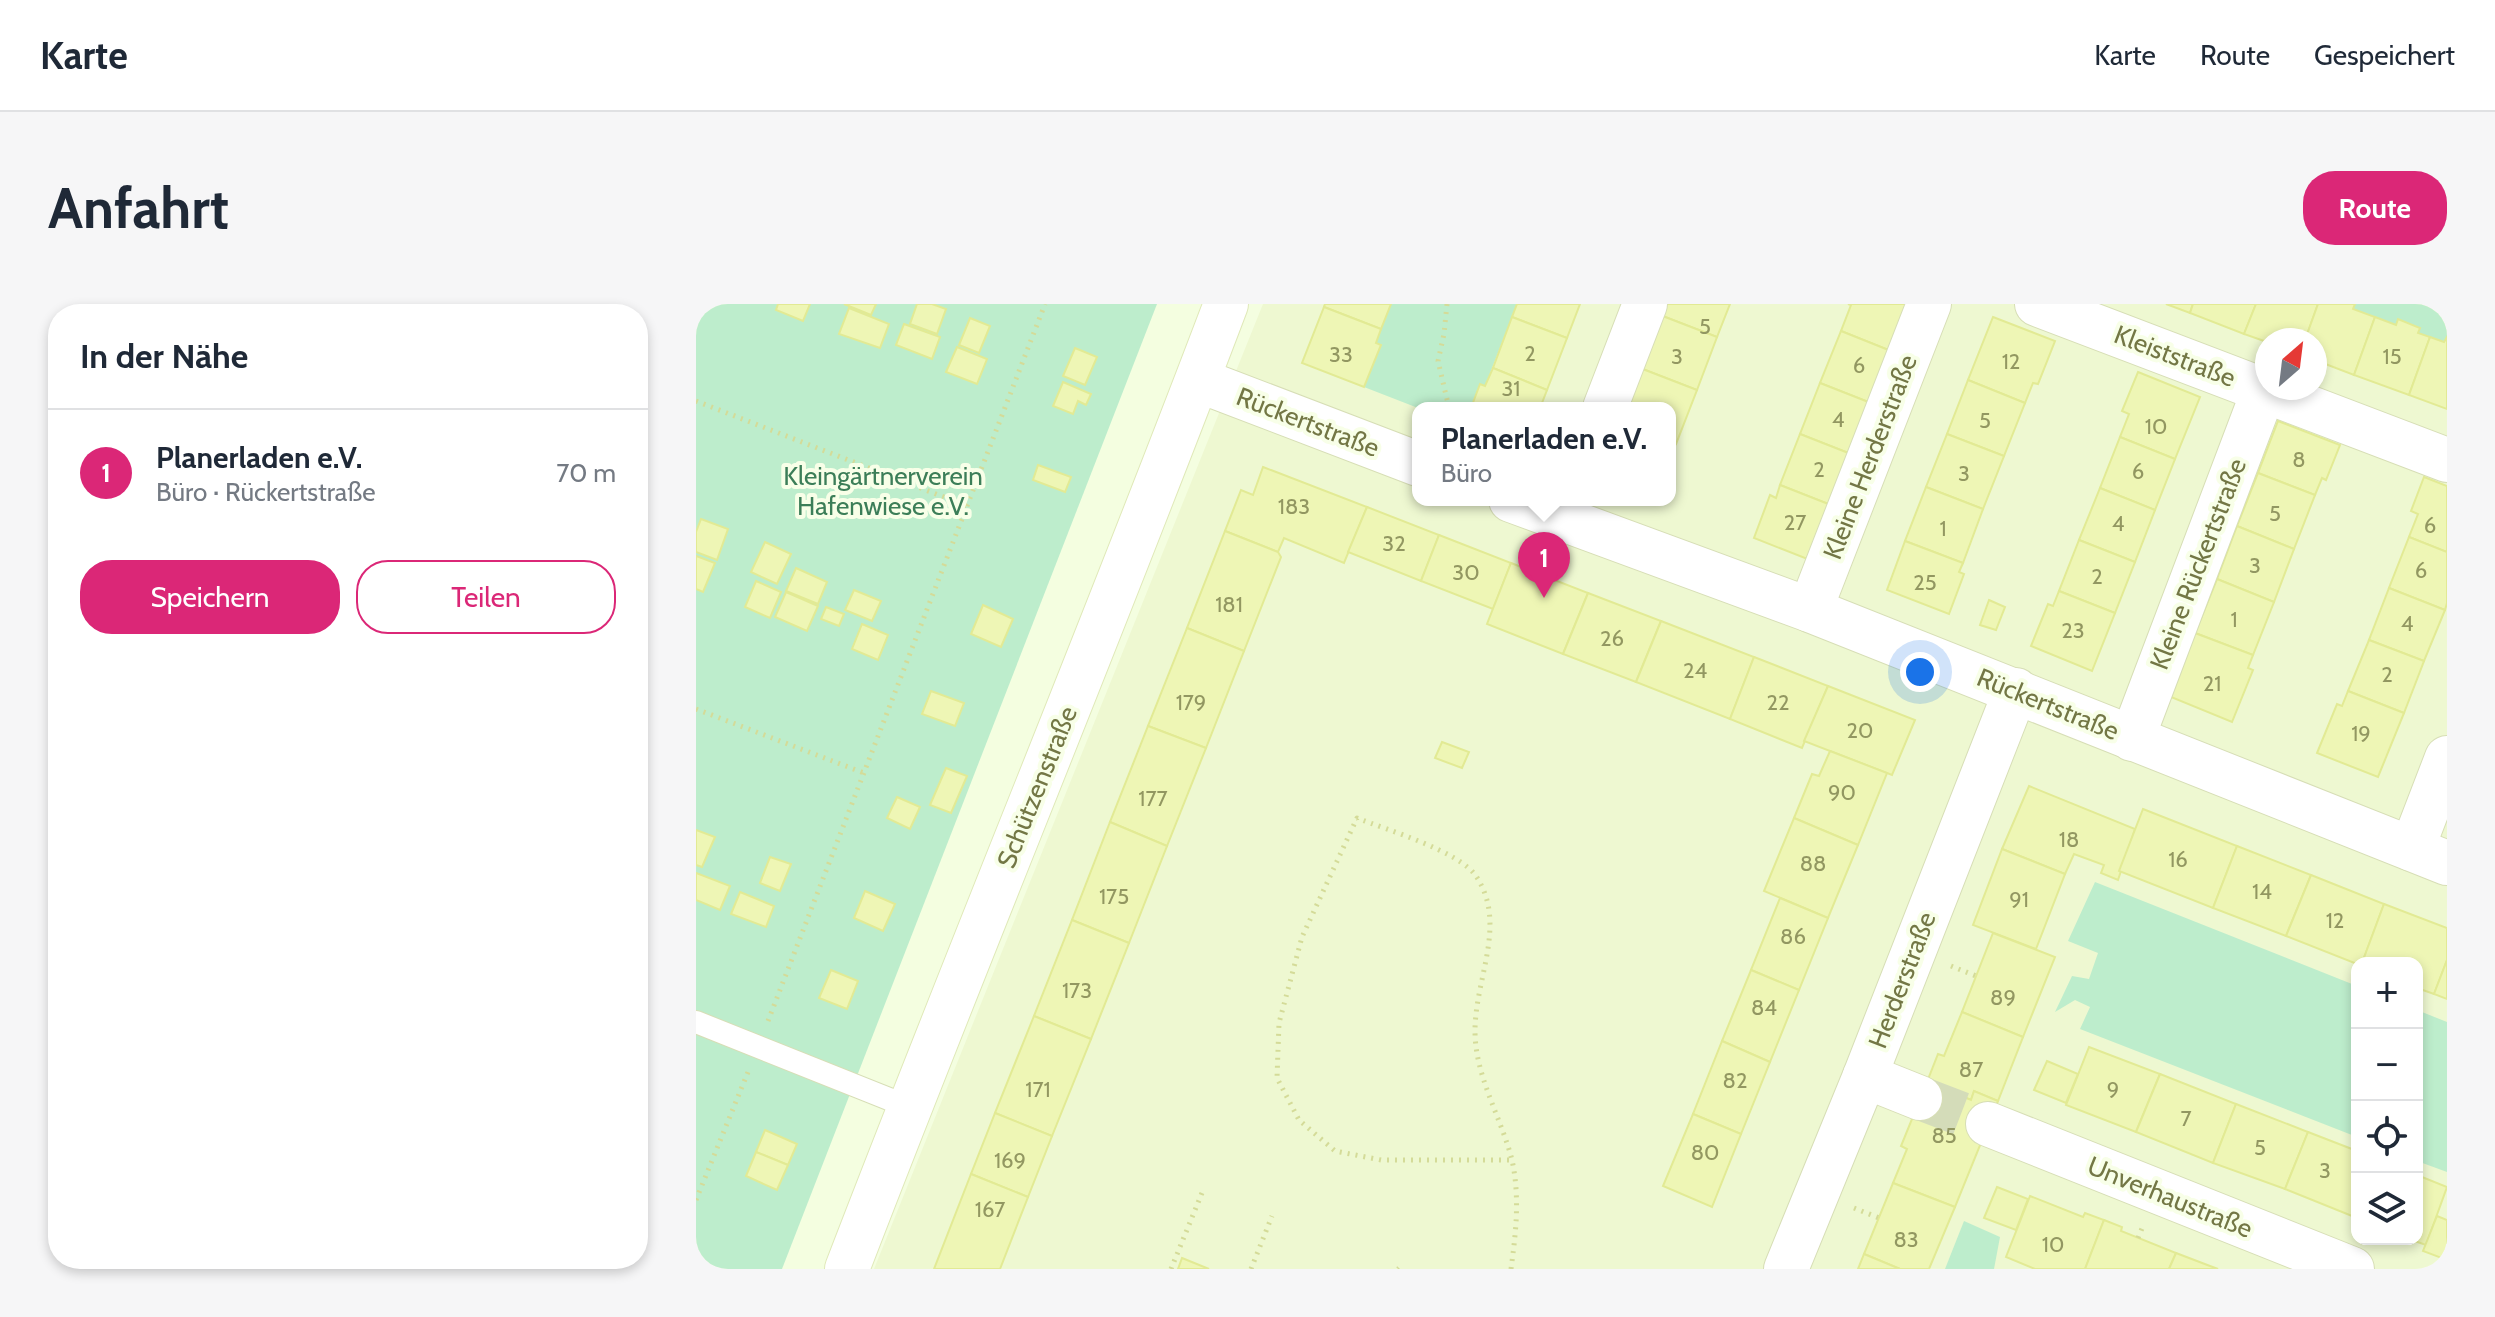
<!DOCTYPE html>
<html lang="de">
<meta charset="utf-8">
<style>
body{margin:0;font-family:Cabin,sans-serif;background:#f6f6f7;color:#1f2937}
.controls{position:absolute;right:24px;bottom:24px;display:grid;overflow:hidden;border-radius:16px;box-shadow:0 4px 12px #0003}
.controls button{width:72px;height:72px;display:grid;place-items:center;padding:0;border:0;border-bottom:2px solid #e0e1e3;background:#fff;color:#1f2937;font:40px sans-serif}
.compass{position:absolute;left:1559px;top:24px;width:72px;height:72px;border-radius:50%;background:#fff;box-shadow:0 4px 12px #0003;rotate:28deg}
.you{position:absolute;left:1224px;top:368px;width:28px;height:28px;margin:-20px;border:6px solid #fff;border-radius:50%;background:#1a73e8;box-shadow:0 0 0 12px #1a73e833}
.badge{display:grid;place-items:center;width:52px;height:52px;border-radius:50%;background:#db2777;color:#fff;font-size:26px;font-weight:700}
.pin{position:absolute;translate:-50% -66px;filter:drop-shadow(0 2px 4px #0008)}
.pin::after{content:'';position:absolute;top:42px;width:28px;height:24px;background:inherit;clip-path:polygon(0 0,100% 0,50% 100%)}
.popup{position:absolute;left:716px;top:98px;width:264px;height:104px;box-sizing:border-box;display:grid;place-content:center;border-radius:16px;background:#fff;filter:drop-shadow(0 2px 6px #0005);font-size:26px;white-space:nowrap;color:#747a83}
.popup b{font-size:30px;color:#1f2937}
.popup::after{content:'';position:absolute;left:50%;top:100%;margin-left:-16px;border:16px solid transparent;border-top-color:#fff}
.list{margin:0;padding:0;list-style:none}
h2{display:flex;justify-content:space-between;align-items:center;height:104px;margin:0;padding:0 32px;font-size:34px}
h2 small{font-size:26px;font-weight:400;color:#747a83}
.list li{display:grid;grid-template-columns:52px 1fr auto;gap:24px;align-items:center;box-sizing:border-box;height:128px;padding:0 32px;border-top:2px solid #e0e1e3}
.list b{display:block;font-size:30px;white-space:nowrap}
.list p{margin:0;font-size:26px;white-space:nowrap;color:#747a83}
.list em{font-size:26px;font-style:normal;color:#747a83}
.actions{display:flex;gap:16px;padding:24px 32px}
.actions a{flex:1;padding:18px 0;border:2px solid #db2777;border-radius:32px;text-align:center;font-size:28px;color:#db2777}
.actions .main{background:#db2777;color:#fff}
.icon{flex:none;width:44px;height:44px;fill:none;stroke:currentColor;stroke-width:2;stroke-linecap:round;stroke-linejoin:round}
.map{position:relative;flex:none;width:1751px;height:965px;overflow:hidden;border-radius:32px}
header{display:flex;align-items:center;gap:48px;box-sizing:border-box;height:112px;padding:0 40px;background:#fff;border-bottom:2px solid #e0e1e3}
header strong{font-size:38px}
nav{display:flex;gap:44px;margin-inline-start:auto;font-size:28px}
.intro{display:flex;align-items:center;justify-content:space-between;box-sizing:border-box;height:192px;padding:0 48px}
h1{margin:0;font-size:56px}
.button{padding:20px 36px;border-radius:32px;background:#db2777;color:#fff;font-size:28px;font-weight:700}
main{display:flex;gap:48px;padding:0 48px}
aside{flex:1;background:#fff;border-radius:32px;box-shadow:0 4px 12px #0003}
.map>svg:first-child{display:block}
.residential{fill:#eef8d1;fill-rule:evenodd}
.green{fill:#bdedcc}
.building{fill:#eef6b5;stroke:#e2ea94;stroke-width:2}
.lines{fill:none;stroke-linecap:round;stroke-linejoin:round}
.street-tunnel{stroke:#d4dcb9;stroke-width:44;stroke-dasharray:44 22;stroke-linecap:butt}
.lane-casing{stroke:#d7deb6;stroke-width:24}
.street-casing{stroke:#d7deb6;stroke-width:46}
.secondary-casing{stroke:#e0e9b9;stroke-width:46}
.path{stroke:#d4db98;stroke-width:5;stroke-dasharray:2 6;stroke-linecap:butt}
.lane{stroke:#fff;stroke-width:22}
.street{stroke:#fff;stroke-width:44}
.secondary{stroke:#fff;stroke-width:44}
.labels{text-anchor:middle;stroke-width:8;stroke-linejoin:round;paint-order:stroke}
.number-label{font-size:22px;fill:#929761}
.street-label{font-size:26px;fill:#737745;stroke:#f8ffe8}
.park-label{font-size:26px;fill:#3c7e58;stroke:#f8ffe8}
</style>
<header>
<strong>Karte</strong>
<nav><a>Karte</a><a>Route</a><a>Gespeichert</a></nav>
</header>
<div class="intro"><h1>Anfahrt</h1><a class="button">Route</a></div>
<main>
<aside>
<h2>In der Nähe<small></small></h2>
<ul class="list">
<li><span class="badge">1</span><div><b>Planerladen e.V.</b><p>Büro · Rückertstraße</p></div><em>70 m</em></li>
</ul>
<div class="actions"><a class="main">Speichern</a><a>Teilen</a></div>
</aside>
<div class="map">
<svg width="1751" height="965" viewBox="0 0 1751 965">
<rect width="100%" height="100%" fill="#f4fee0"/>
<!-- residential -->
<path class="residential" d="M567 0H1751V965H178ZM1571 36H1619V84H1571ZM722 104H974V196H722ZM1661 659H1721V935H1661Z"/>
<!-- green -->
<g class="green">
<polygon points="0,0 461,0 86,965 0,965"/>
<polygon points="695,0 821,0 789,82 784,81 775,104 722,104 668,83 684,41 680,39"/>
<polygon points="1659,0 1751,0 1751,33 1748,38 1722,29 1724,24 1702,16 1700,21 1657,5"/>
<polygon points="1399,578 1661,682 1661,833 1384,725 1394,703 1379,696 1359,708 1376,672 1393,675 1402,649 1372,637"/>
<polygon points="1721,706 1751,718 1751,868 1721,857"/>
<polygon points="1268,917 1304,933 1298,965 1249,965"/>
</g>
<!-- building -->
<g class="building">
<polygon points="82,0 114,0 107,17 80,6"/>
<polygon points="148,0 180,0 175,11"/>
<polygon points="221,0 236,0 250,5 241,30 214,20"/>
<polygon points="629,0 695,0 685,25 628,3"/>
<polygon points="821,0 884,0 871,34 816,13"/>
<polygon points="968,0 1034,0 1021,33 964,11"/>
<polygon points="1152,0 1221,0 1200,49 1145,27 1155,1"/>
<polygon points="1470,0 1497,0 1494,9"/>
<polygon points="1497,0 1560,0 1548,30 1494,9"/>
<polygon points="1560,0 1622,0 1609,36 1571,36 1571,38 1548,30"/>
<polygon points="1622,0 1659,0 1657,5 1679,13 1658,71 1619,56 1619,36 1609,36"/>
<polygon points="628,3 685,25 680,39 685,41 668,83 606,59"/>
<polygon points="153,4 193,20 184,44 143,30"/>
<polygon points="964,11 1021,33 1001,86 944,64"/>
<polygon points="816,13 871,34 851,86 797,64"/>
<polygon points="1297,13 1359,37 1342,80 1337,79 1329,99 1272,76"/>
<polygon points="1679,13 1700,21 1702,15 1724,24 1722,29 1734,33 1713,91 1658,71"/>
<polygon points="274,14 294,22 283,49 263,41"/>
<polygon points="208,20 244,33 236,55 200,41"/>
<polygon points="1145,27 1200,49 1180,101 1124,79"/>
<polygon points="1734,33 1748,38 1751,33 1751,105 1713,91"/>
<polygon points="261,43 291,55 281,80 250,68"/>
<polygon points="379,44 401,53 389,81 367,72"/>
<polygon points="797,64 851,86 844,104 775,104 784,80 789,82"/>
<polygon points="944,64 1001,86 980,140 974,137 974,104 928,104"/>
<polygon points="1442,68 1504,93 1479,155 1424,133 1433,110 1426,107"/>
<polygon points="1272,76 1329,99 1308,152 1251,130"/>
<polygon points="367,78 395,90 390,101 382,97 377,110 357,102"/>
<polygon points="1124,79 1180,101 1160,152 1104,130"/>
<polygon points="1582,117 1644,141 1630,176 1626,174 1619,191 1562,169"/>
<polygon points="1104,130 1160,152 1140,203 1084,181"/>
<polygon points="1251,130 1308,152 1287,205 1230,183"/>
<polygon points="1424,133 1479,155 1459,206 1404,184"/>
<polygon points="342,161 375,173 369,188 337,176"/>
<polygon points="567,163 671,203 648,259 588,234 582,248 529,227 545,186 557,191"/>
<polygon points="1562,169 1619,191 1598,245 1541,222"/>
<polygon points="1728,173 1751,182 1751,248 1713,233 1722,210 1715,207"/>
<polygon points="1084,181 1140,203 1119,258 1058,234 1074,191 1080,194"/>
<polygon points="1230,183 1287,205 1267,259 1209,237"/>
<polygon points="1404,184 1459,206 1439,258 1383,236"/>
<polygon points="671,203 743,231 725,277 652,248"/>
<polygon points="5,215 32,225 21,256 0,248 0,228"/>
<polygon points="1541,222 1598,245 1578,298 1521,275"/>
<polygon points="529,227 582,248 585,253 548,347 491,324"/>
<polygon points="743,231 815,259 797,305 725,277"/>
<polygon points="1713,233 1751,248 1751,299 1749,306 1693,284"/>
<polygon points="1383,236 1439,258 1419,309 1363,287"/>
<polygon points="1209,237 1267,259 1263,268 1268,270 1253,310 1191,286"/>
<polygon points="69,238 95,250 81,280 55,268"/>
<polygon points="0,252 19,259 7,288 0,285"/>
<polygon points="815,259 892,289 867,350 791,320"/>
<polygon points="100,264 131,278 122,300 90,287"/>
<polygon points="1521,275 1578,298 1557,351 1499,329"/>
<polygon points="60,277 85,288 74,314 49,303"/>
<polygon points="1693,284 1749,306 1728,357 1673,336"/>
<polygon points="158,286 185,297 176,317 149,306"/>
<polygon points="1363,287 1419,309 1396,367 1335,342 1352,300 1357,302"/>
<polygon points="90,288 122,302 111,327 79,313"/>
<polygon points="892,289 965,317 940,378 867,350"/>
<polygon points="1293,296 1309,303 1300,326 1284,321"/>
<polygon points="287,301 317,315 305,343 275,330"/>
<polygon points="130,303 148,310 143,322 125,315"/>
<polygon points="965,317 1058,353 1034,415 940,378"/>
<polygon points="166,320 192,331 182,356 156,345"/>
<polygon points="491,324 548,347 510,444 452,422"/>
<polygon points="1499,329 1557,351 1552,364 1557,366 1536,418 1475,393"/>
<polygon points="1673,336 1728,357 1708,409 1652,387"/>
<polygon points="1058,353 1132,382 1106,444 1034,415"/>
<polygon points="1132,382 1219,416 1196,471 1108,437"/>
<polygon points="235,387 268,399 259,422 226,410"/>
<polygon points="1652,387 1708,409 1682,473 1621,449 1641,400 1646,402"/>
<polygon points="452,422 510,444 471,542 414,518"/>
<polygon points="746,438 773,448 766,464 739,454"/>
<polygon points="1134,447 1191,469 1162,541 1098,514 1116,470 1123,472"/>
<polygon points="250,464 271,472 255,509 234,501"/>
<polygon points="1333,482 1439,525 1422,576 1405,569 1408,561 1378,550 1369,570 1306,545"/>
<polygon points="201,493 224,503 214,525 191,514"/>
<polygon points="1447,505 1541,542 1517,604 1423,567"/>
<polygon points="1098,514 1162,541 1132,614 1068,587"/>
<polygon points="414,518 471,542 433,639 376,616"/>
<polygon points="0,526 19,533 6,563 0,561"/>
<polygon points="1541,542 1615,571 1590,632 1517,604"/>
<polygon points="1306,545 1369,570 1340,645 1277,621"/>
<polygon points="74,553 95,560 84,587 64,579"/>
<polygon points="0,569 34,582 24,606 0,596"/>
<polygon points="1615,571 1688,600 1666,659 1661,660 1590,632"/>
<polygon points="169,587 199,600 187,627 158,614"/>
<polygon points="44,588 78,602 70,623 35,610"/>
<polygon points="1084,594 1132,614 1103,686 1055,666"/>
<polygon points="1688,600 1751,624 1751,656 1738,690 1721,684 1721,659 1666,659"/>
<polygon points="376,616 433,639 395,735 338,712"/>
<polygon points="1297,629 1359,653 1327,733 1266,708"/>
<polygon points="1751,656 1751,695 1738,690"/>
<polygon points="135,666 162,677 151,705 123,694"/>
<polygon points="1055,666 1103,686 1074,758 1026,737"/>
<polygon points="1266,708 1327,733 1302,797 1278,787 1275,796 1231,778 1242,750 1248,752"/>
<polygon points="338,712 395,735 356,832 299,809"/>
<polygon points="1026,737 1074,758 1045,830 997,810"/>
<polygon points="1393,743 1464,770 1440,828 1370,801"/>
<polygon points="1351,757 1382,770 1370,799 1338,786"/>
<polygon points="1464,770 1540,800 1517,859 1440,828"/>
<polygon points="1231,778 1275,796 1278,787 1302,797 1259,903 1197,879 1211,845 1205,842"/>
<polygon points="1540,800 1612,828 1589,885 1517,859"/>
<polygon points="299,809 356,832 332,893 275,870"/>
<polygon points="997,810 1045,830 1016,903 967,882"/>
<polygon points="69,826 101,840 92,861 60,848"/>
<polygon points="1612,828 1661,847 1661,914 1589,885"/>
<polygon points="60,848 92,861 81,886 50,872"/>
<polygon points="275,870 332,893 304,965 238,965"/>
<polygon points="1721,871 1751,883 1730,941 1713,935 1721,935"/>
<polygon points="1197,879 1259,903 1233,965 1204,965 1168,950"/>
<polygon points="1301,883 1332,895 1320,926 1288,914"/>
<polygon points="1334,892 1387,913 1389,909 1408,916 1389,965 1339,965 1310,953"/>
<polygon points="1741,912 1751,916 1751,956 1727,947"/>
<polygon points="1408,916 1426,923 1425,927 1480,949 1473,965 1389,965"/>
<polygon points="1480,949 1514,962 1522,965 1473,965"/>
<polygon points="1168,950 1204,965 1162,965"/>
<polygon points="486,954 513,965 482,965"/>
</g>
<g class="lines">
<!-- street-tunnel -->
<polyline class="street-tunnel" points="1224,794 1292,820"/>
<!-- lane casing -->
<g class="lane-casing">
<polyline id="lane" points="0,718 213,803"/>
</g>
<!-- street casing -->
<g class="street-casing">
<g id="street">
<polyline points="1341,0 1751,156"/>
<polyline points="502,76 722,160"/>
<polyline points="909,104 949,0"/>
<polyline points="815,196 1114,306 1751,559"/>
<polyline points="1114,306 1233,0"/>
<polyline points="1436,435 1568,86"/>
<polyline points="1716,545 1751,454"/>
<polyline points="1169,772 1224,794"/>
<polyline points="1292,820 1656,965"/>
<polyline points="1090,965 1169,772 1320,386"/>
</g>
</g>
<!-- secondary casing -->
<g class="secondary-casing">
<path id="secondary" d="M151 965C275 642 408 323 530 0"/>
</g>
<!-- path -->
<g class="path">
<polyline points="751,0 748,30 742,57 753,104"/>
<polyline points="0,97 271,202"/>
<polyline points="0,405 168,469"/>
<polyline points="1255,662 1280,672"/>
<polyline points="72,717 349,0"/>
<polyline points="0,896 52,768"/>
<polyline points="1158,904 1183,914"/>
<polyline points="1442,934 1447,922"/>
<polyline points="475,965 508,884"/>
<polyline points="555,965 576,912"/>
<polyline points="702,965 703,964"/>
<path d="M815 965C820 928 824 893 816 856 805 813 779 772 779 727 779 674 812 620 780 572 763 547 691 526 661 514L606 633 583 719 581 774 603 816 639 847 685 856H816"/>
</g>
<!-- lane -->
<use href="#lane" class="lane"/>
<!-- street -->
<use href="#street" class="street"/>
<!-- secondary -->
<use href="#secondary" class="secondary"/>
</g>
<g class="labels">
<!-- number labels -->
<g class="number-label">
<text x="1009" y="30">5</text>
<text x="834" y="57">2</text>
<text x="645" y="58">33</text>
<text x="981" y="60">3</text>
<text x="1696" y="60">15</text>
<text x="1315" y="65">12</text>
<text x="1163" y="69">6</text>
<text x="815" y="92">31</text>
<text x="1142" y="123">4</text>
<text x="1289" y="124">5</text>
<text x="1460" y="130">10</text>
<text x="1603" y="163">8</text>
<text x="1123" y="173">2</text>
<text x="1442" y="175">6</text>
<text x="1268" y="177">3</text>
<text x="598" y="210">183</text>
<text x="1579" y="217">5</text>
<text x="1099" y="226">27</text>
<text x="1422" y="227">4</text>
<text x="1734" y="229">6</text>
<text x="1247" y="232">1</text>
<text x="698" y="247">32</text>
<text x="1559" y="269">3</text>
<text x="1725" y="274">6</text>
<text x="770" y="276">30</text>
<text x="1401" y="280">2</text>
<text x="1229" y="286">25</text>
<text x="533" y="308">181</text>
<text x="1538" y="323">1</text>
<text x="1711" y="327">4</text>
<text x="1377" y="334">23</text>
<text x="916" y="342">26</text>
<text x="999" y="374">24</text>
<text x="1691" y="378">2</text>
<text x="1516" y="387">21</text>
<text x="495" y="406">179</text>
<text x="1082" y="406">22</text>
<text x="1164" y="434">20</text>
<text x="1665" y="437">19</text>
<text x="1146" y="496">90</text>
<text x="457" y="502">177</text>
<text x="1373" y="543">18</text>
<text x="1482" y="563">16</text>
<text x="1117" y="567">88</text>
<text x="1566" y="595">14</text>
<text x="418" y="600">175</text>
<text x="1323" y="603">91</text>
<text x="1639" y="624">12</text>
<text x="1097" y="640">86</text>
<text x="381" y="694">173</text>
<text x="1307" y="701">89</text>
<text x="1068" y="711">84</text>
<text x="1275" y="773">87</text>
<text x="1039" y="784">82</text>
<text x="342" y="793">171</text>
<text x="1417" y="793">9</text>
<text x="1490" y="822">7</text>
<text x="1248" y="839">85</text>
<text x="1564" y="851">5</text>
<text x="1009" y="856">80</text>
<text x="314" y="864">169</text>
<text x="1629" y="874">3</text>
<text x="294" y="913">167</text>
<text x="1210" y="943">83</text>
<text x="1357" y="948">10</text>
</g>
<!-- street labels -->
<g class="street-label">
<text transform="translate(1479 52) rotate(21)" y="9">Kleiststraße</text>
<text transform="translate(612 118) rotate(21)" y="9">Rückertstraße</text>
<text transform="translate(1174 153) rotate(-69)" y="9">Kleine Herderstraße</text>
<text transform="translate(1502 260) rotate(-69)" y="9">Kleine Rückertstraße</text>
<text transform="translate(1352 400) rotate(22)" y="9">Rückertstraße</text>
<text transform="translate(341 483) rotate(-68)" y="9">Schützenstraße</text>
<text transform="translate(1206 676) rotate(-69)" y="9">Herderstraße</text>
<text transform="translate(1474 893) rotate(22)" y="9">Unverhaustraße</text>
</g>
<!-- park labels -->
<g class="park-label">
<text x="187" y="181">Kleingärtnerverein<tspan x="187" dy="30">Hafenwiese e.V.</tspan></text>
</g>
</g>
</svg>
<div class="controls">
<button>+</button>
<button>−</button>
<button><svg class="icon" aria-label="locate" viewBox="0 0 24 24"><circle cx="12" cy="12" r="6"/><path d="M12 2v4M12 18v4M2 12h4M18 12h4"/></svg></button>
<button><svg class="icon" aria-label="layers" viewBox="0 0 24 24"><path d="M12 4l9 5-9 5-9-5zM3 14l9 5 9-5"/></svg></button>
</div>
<svg class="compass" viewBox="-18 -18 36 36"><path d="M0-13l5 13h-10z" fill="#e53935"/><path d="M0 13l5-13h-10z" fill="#747a83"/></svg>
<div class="you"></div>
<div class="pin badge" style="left:848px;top:294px">1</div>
<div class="popup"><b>Planerladen e.V.</b>Büro</div>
</div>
</main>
